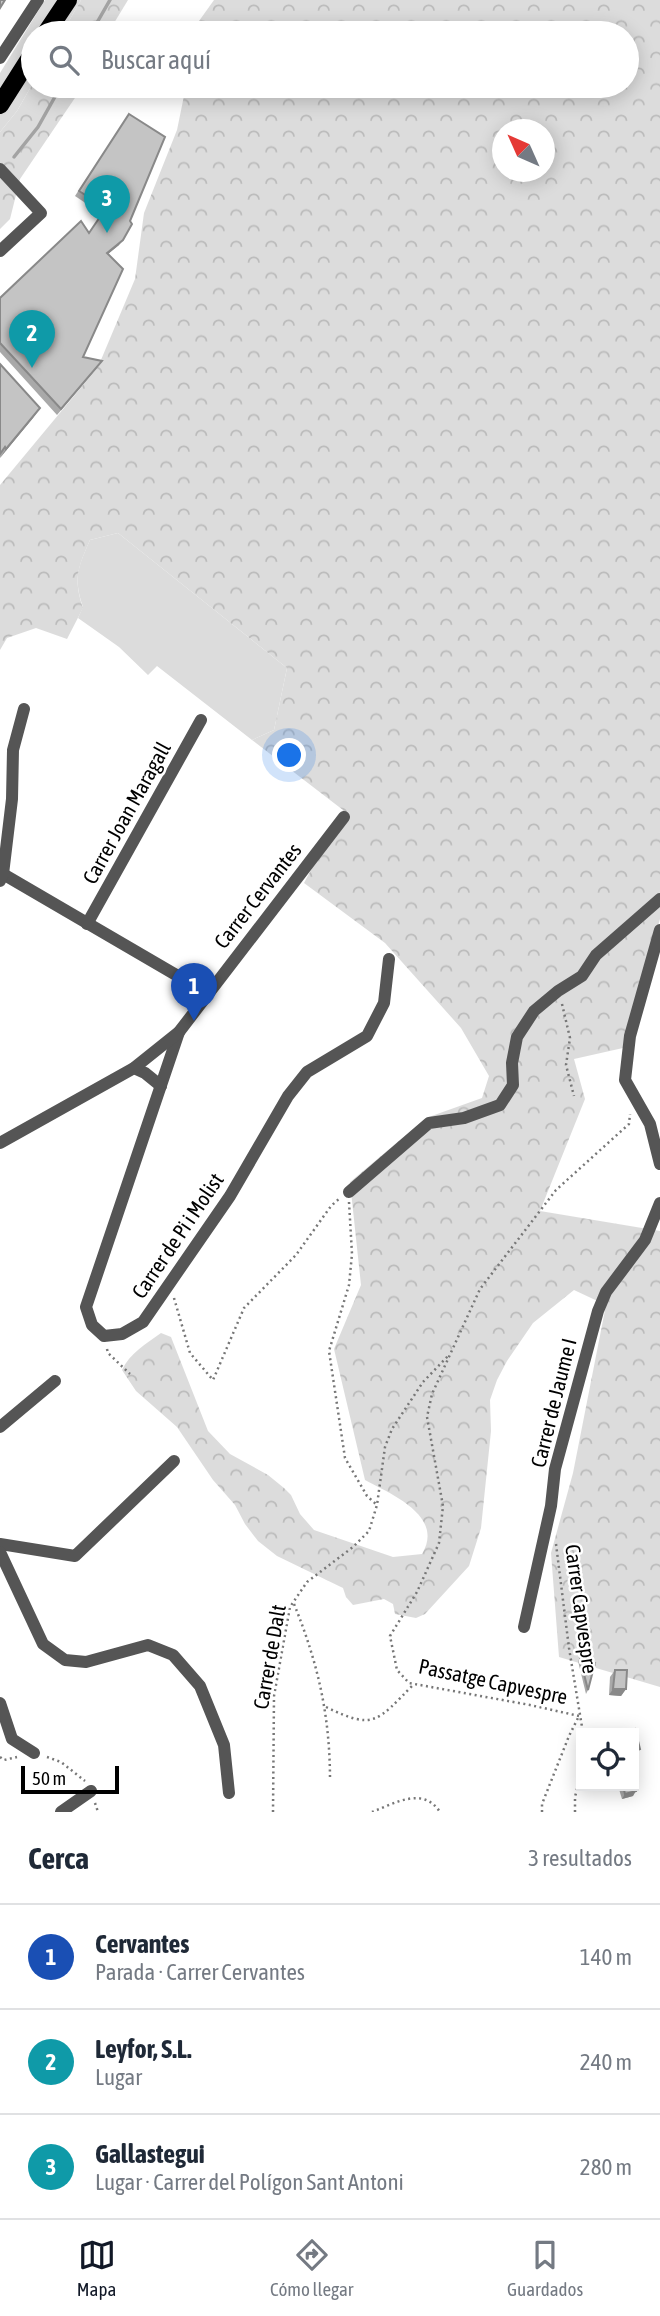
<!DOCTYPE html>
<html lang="es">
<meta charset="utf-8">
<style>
body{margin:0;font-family:"Asap Condensed",sans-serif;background:#f2f2f3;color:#1f2937}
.controls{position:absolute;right:21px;bottom:21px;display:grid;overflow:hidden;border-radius:0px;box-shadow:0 4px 18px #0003}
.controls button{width:63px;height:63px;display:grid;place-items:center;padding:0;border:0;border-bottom:2px solid #e0e1e3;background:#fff;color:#1f2937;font:35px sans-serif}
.compass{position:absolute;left:492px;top:119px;width:63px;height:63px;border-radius:50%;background:#fff;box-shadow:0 4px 18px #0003;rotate:315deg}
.scale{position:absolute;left:21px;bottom:18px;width:98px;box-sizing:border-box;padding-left:7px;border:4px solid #000;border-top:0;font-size:19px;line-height:24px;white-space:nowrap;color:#000;-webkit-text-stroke:5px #fff;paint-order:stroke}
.you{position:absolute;left:290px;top:756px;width:24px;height:24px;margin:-18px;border:5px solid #fff;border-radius:50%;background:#1a73e8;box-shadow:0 0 0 10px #1a73e833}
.badge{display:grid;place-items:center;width:46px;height:46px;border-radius:50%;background:#111827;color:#fff;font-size:23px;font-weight:700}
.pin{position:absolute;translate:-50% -58px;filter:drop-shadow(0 2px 4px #0008)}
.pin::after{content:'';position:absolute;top:37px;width:24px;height:21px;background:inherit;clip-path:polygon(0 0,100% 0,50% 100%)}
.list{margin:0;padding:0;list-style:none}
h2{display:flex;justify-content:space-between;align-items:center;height:91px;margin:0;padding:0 28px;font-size:30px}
h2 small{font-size:23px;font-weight:400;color:#747a83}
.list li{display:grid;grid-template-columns:46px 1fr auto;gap:21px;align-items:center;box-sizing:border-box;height:105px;padding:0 28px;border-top:2px solid #e0e1e3}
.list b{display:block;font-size:26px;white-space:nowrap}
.list p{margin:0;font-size:23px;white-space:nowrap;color:#747a83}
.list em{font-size:23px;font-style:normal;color:#747a83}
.icon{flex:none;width:38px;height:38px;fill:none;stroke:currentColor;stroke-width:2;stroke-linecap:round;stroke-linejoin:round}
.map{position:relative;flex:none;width:660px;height:1812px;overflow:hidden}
.search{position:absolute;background:#fff;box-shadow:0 4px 18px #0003;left:21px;right:21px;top:21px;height:77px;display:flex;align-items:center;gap:18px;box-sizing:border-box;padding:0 24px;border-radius:38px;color:#747a83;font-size:26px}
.sheet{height:406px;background:#fff}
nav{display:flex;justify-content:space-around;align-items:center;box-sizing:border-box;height:98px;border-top:2px solid #e0e1e3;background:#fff;font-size:19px;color:#747a83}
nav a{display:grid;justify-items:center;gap:4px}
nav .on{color:#111827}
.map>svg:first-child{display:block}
.green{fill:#dcdcdc}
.forest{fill:url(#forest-crowns);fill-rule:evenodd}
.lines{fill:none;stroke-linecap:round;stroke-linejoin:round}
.stream{stroke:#a3a3a3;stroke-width:3.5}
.primary-casing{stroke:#dbdbdb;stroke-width:21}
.path{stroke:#777;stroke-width:2.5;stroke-dasharray:2 3.5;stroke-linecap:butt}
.street{stroke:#555;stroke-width:12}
.primary{stroke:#000;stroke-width:18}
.wall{fill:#a9a9a9}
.shaded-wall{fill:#898989}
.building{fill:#c4c4c4;stroke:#898989;stroke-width:2}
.labels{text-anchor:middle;stroke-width:5;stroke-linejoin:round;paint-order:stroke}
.street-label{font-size:21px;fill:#000;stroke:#fff}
</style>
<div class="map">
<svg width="660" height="1812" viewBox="0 0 660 1812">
<defs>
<pattern id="forest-crowns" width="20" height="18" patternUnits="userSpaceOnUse" patternTransform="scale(1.75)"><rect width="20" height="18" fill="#dcdcdc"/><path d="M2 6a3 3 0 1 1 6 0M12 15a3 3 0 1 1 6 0" fill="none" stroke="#bbb"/></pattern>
</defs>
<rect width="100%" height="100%" fill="#fff"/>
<!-- green -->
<g class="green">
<polygon points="45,0 81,0 62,33 33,33 33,83 17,111 0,132 0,73"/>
<path d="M118 533 287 668 274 730 252 740 157 666 148 675 119 647 78 618 83 607C73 578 78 567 90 540Z"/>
</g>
<!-- forest -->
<g class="forest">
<polygon points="81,0 128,0 108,33 62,33"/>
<path d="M214 0H660V919L623 1048 574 1059 585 1099 540 1211 660 1231V1687L559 1657 551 1553 573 1473 606 1305 574 1290 533 1323 507 1361 497 1380 490 1400 491 1431 481 1528 469 1566 425 1614 416 1618 395 1614 393 1604 384 1599 353 1605 346 1597 343 1588 277 1556 258 1541 245 1524 235 1505 213 1480 177 1427 136 1391 122 1370C130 1353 146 1344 161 1333L171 1337 208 1431 230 1454 268 1475 284 1488 291 1495 300 1514 314 1530 393 1557 422 1554C445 1516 391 1494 365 1480L334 1349 361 1285 350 1182 426 1118 482 1098 489 1076 461 1028 385 943 304 883 343 810 252 740 274 730 287 668 118 533 90 540C78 568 73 578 83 608L67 639 36 628 7 638 0 650V485L98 367 135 279 144 213 177 130 186 86H627V33H196L199 21ZM503 130H544V172H503Z"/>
<polygon points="33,83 33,86 83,86 20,179 10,219 0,229 0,132 17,111"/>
</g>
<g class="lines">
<!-- stream -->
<g class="stream">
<polyline points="91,33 110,0"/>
<polyline points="14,157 38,127 61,86"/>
</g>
<!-- primary casing -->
<g class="primary-casing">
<g id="primary">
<polyline points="46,33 68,0"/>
<polyline points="0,105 33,53"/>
</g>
</g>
<!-- path -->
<g class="path">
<polyline points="562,1004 570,1038 566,1065 574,1096"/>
<polyline points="349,1202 352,1254 349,1285 329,1351 345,1458 367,1496 377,1505"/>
<polyline points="174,1298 190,1353 213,1380 244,1308 296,1255 331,1206 340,1198"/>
<polyline points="107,1349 108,1353 130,1374"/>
<polyline points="556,1544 569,1648 583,1733"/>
<path d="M294 1604C318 1663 330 1716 330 1780"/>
<path d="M326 1707C375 1731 377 1721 414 1684"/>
<polyline points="579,1716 530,1705 409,1683 397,1670 390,1636 417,1592 439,1543 443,1506 427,1417 432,1394 480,1289 556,1190 629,1124 630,1114"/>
<polyline points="0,1757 4,1760 17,1757"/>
<polyline points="47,1757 61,1762 85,1781"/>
<polyline points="95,1803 98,1812"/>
<polyline points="273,1812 274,1696 290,1607 307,1582 353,1547 369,1531 377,1505 385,1447 392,1429 423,1382 448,1356"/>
<path d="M372 1812C395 1803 423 1786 440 1812"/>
<polyline points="542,1812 542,1804 569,1736 579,1716"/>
<polyline points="575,1812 575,1797 581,1773"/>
</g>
<!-- street -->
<g class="street">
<polyline points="0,58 38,0"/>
<polyline points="0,169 41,213 0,251"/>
<polyline points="3,874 207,993"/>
<polyline points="0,881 3,874 12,799 13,750 24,709"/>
<polyline points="87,924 201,720"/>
<polyline points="660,930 630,1036 625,1080 650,1124 660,1164"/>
<polyline points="179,1032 86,1307 92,1325 104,1336 122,1334 143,1322 230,1196 288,1096 307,1072 367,1036 384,1003 389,959"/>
<polyline points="134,1068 145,1073 161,1086"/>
<polyline points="0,1143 134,1068 179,1032 344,817"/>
<polyline points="349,1192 429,1123 464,1118 500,1105 513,1085 512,1063 517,1037 534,1011 558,991 582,976 596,955 660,899"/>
<polyline points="0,1427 55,1381"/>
<polyline points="0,1544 75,1556 174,1461"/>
<polyline points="0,1552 43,1644 65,1660 86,1662 148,1645 173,1655 200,1686 224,1745 229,1793"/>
<polyline points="524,1627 551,1506 555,1469 598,1311 606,1292 645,1240 660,1203"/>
<polyline points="0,1703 12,1739 34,1753"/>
<polyline points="61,1812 91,1791"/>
</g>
<!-- primary -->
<use href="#primary" class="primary"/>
</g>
<!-- wall -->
<g class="wall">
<polygon points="129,114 119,245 108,254 83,357 98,367 57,415 0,352 0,298 89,233 102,214 75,196"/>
<polygon points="0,364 40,408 0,458"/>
<polygon points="580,1658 588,1690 586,1694 578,1661"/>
<polygon points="615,1670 626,1689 621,1696 609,1695 610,1677"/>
<polygon points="618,1786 634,1786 633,1796 622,1799"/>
</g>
<!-- shaded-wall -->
<g class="shaded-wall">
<polygon points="123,240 119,245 103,258 107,253"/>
<polygon points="40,408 33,418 0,458 6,449"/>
<polygon points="613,1689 626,1689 621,1696 609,1695"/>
<polygon points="640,1749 635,1756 634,1756 634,1751"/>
<polygon points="636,1791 633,1796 622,1799 625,1794"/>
</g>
<!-- building -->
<g class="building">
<polygon points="0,0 5,0 0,8"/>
<polygon points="129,114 165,137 130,221 132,224 123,240 107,253 123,269 83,357 102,361 61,409 0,343 0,298 81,221 89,233 106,208 79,191"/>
<polygon points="0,364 40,408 6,449 5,447 0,454"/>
<polygon points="580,1658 595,1663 588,1690"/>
<polygon points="615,1670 627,1670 626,1689 613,1689"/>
<polygon points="635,1729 640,1749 634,1751 634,1733 621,1732"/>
<polygon points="634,1781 636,1791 625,1794 623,1786 634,1786"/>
</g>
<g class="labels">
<!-- street labels -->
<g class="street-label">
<text transform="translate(127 813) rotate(-61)" y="7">Carrer Joan Maragall</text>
<text transform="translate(258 896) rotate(-52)" y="7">Carrer Cervantes</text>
<text transform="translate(178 1236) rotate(-56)" y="7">Carrer de Pi i Molist</text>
<text transform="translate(554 1403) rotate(-76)" y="7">Carrer de Jaume I</text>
<text transform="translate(581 1609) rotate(82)" y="7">Carrer Capvespre</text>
<text transform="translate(270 1657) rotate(-80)" y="7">Carrer de Dalt</text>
<text transform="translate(493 1682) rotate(12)" y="7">Passatge Capvespre</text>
</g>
</g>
</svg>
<div class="controls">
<button><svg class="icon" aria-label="locate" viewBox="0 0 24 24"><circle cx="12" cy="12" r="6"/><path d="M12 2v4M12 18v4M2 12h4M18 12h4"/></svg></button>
</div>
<svg class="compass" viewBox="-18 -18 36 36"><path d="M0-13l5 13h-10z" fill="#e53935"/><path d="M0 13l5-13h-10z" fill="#747a83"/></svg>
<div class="scale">50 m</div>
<div class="you"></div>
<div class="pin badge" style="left:194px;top:1021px;background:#1a4fb4">1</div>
<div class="pin badge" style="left:32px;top:368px;background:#0f9aa8">2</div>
<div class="pin badge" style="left:107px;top:233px;background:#0f9aa8">3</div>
<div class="search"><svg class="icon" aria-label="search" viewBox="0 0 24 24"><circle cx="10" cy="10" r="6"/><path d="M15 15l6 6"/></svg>Buscar aquí</div>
</div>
<section class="sheet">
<h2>Cerca<small>3 resultados</small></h2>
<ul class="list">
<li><span class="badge" style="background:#1a4fb4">1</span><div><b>Cervantes</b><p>Parada · Carrer Cervantes</p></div><em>140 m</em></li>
<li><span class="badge" style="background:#0f9aa8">2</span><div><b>Leyfor, S.L.</b><p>Lugar</p></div><em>240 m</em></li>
<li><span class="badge" style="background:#0f9aa8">3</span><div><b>Gallastegui</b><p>Lugar · Carrer del Polígon Sant Antoni</p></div><em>280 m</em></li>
</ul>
</section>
<nav>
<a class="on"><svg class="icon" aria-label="map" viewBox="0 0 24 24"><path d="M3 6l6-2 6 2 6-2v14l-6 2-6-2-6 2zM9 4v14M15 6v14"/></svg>Mapa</a>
<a><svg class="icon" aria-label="directions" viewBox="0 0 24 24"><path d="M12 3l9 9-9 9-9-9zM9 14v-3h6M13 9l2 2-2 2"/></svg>Cómo llegar</a>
<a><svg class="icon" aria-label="saved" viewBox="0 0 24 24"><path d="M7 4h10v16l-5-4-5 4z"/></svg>Guardados</a>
</nav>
